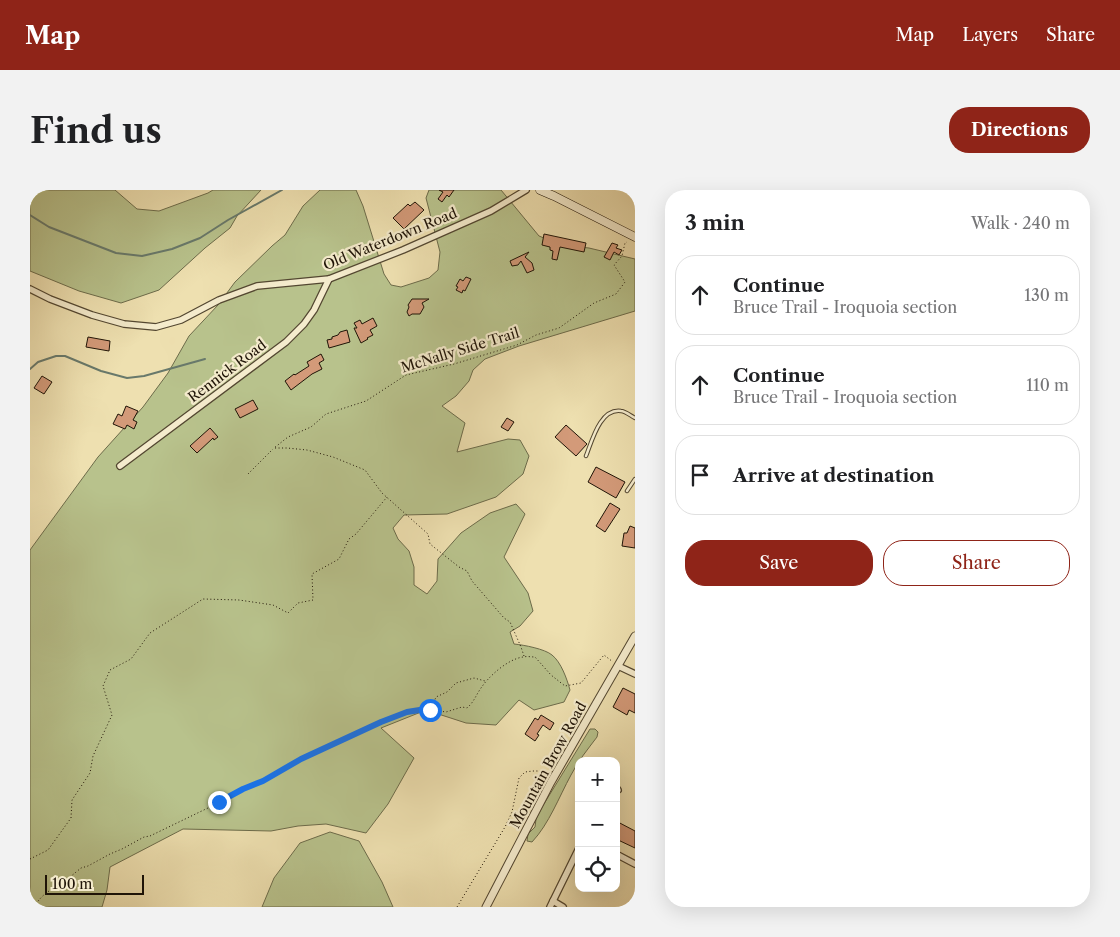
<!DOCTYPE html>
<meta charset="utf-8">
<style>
body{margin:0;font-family:"Libre Caslon Text",serif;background:#f2f2f2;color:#202124}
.controls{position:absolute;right:15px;bottom:15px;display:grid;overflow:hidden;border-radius:10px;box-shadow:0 5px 20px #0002}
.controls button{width:45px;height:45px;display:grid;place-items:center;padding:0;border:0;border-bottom:1px solid #e0e0e0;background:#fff;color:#202124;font:25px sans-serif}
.scale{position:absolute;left:15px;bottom:12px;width:99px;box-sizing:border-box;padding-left:5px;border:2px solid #1f1407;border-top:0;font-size:14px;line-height:18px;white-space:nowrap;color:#1f1407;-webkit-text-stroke:4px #f4ebcc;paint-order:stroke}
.stop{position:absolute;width:15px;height:15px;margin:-11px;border:4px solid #1a73e8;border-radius:50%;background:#fff}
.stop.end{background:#1a73e8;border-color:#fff;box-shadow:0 1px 5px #0008}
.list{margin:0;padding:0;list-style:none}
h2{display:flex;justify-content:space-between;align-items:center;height:65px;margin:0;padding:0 20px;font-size:21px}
h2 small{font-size:16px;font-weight:400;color:#757577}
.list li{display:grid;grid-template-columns:32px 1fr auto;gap:15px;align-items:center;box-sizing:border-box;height:80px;margin:0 10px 10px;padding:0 10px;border:1px solid #e0e0e0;border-radius:20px}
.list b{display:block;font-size:19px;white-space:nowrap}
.list p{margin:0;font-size:16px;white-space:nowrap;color:#757577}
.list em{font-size:16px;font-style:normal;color:#757577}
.actions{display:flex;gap:10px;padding:15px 20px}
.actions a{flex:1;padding:11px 0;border:1px solid #8f2418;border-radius:20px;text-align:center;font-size:18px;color:#8f2418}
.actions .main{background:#8f2418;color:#fff}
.icon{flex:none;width:28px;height:28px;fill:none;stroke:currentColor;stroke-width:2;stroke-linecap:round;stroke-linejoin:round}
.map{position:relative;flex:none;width:605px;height:717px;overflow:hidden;border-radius:20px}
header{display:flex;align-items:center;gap:30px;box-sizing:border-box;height:70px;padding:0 25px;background:#8f2418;color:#fff}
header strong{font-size:24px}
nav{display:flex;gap:28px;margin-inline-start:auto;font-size:18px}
.intro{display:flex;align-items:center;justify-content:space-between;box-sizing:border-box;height:120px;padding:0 30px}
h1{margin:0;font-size:35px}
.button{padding:12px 22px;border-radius:20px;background:#8f2418;color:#fff;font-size:18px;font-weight:700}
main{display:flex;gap:30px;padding:0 30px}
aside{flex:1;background:#fff;border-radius:20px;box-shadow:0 5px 20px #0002}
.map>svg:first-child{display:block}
.green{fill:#b8c28c;stroke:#6c6b4a}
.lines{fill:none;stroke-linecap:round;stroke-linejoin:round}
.stream{stroke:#68796b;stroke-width:2}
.building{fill:#d39a79;stroke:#1f1407}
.service-casing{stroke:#534731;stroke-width:4.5}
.minor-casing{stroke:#534731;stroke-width:8}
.tertiary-casing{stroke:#534731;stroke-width:9}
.secondary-casing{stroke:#1f1407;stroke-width:9}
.path{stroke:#1f1407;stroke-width:1;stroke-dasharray:1 2.5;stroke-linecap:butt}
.service{stroke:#f4ebcc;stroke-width:2.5}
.minor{stroke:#f4ebcc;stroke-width:5.5}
.tertiary{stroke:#f4ebcc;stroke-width:7}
.secondary{stroke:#f4ebcc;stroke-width:8}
.route{stroke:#1a73e8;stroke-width:6}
.labels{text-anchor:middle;stroke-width:4.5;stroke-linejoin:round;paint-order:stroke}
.street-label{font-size:14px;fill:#1f1407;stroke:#f4ebcc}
</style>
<header>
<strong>Map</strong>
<nav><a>Map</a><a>Layers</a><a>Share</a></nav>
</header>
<div class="intro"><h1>Find us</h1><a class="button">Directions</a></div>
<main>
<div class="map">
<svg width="605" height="717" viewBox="0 0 605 717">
<rect width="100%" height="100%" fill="#eee0b0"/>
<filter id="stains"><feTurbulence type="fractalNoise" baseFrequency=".004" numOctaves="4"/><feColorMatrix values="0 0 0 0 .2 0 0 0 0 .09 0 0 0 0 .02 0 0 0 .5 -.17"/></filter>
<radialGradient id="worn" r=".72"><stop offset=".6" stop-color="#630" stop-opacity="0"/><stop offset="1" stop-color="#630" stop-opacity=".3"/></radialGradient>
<!-- green -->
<g class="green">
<polygon points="0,0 85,0 107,19 129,21 178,3 183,0 231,0 207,26 200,38 175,58 129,100 91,113 49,101 0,81"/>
<path d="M290 0H326L333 16 354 84 361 95 371 97 399 88 408 80 410 62 396 8 399 0H471L509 46 531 55 559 58 605 69V121L489 156 455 169 443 180 439 191 426 206 412 216 435 233 427 262 478 249 490 250 499 266 493 284 466 307 417 324 374 325 363 338 368 349 379 361 384 377V395L397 404 407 391 408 369 431 343 460 323 486 314 495 324 474 367 498 403 503 421 490 436 480 442 484 454C494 455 515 459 522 465 531 472 537 489 540 500L534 512 504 520 489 510 466 535 436 533 396 520 351 538 384 568 358 614 336 643 296 634 268 636 241 641 153 639 80 677 77 700 72 717H0V360L68 267 113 217 138 183 159 146 188 115 205 92 242 56 255 45 273 16Z"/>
<path d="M560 539H565L568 542 567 547C558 559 548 571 541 585 529 607 519 634 502 652L497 651 498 644 505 637 506 629 512 617Z"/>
<polygon points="300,642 329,651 352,692 363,717 232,717 244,688 270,653"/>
</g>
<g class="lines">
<!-- stream -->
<g class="stream">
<polyline points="0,25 19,37 86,63 112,66 142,59 170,48 198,30 252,0"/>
<polyline points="0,179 8,172 26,166 35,166 71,181 97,188 114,186 175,169"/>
</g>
</g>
<!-- building -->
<g class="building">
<polygon points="409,0 424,0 419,7 417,5 412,12 408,9 413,2"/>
<polygon points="385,12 394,20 374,39 363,28 378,14 380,16"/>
<polygon points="514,44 556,53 554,62 530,57 527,70 522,69 523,61 520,60 520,57 512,55"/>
<polygon points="582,53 588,55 586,58 592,60 589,65 584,62 580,70 574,67"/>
<polygon points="499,62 495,67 502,73 504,80 497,83 491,71 488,75 482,76 480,71"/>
<polygon points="436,87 441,89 435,101 433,100 432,103 426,100 428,97 426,96 430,89 433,91"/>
<polygon points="382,109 399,109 392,113 394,117 390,124 382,124 379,126 377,122 379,117 378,115"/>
<polygon points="343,128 347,136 340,140 343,145 337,148 338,149 331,153 324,138 327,138 324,133 330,130 332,134"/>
<polygon points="317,140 320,152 299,158 297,150 302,149 302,147 308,145 310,142"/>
<polygon points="58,147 80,151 79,161 56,157"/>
<polygon points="291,164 294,170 289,173 292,179 282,184 261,200 255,191 264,184 265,185 279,176 277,172"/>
<polygon points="12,186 22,192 14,204 4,198"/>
<polygon points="223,210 228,219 210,228 205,219"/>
<polygon points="96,216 108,221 103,230 107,232 104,239 97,235 95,239 83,234 88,224 92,226"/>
<polygon points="477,228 484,232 478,241 471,237"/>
<polygon points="536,235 557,254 546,266 525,247"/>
<polygon points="180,238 188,247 184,250 183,248 167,263 160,256"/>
<polygon points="566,277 595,292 586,308 558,292"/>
<polygon points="580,313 590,319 575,342 566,336"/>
<polygon points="600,336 605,338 605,358 592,356 594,343 597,343"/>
<polygon points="593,498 605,504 605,523 599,520 597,525 583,517"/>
<polygon points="511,525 524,533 520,540 513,535 507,544 509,545 505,551 495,544 505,528 508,530"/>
<polygon points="586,631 605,641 605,658 586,649"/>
</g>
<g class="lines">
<!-- service casing -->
<g class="service-casing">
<g id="service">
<path d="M556 266C562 251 570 218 591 221 595 221 601 226 605 228"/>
<polyline points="597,301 605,289"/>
</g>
</g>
<!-- minor casing -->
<g class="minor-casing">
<g id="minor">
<polyline points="0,99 20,109 62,125 94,134 126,137 151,130 189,110 227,96 299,89 373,60 461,21 496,0"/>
<polyline points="90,276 256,152 274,134 284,120 299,89"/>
<polyline points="588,476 605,484"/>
<polyline points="586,601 588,600"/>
<polyline points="586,664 605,674"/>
<polyline points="523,711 533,717"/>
<polyline points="520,717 549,658"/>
</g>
</g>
<!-- tertiary casing -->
<g class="tertiary-casing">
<polyline id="tertiary" points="456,717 521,592 605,446"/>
</g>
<!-- secondary casing -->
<g class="secondary-casing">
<polyline id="secondary" points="510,0 524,6 605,47"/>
</g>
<!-- path -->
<g class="path">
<polyline points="218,284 243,259"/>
<polyline points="494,466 491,457 480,432 474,428 442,391 437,381 429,377 400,354 398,344 352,303 335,280 303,267 277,260 257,258 244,258 258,247 281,237 296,224 336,211 376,185 424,174 487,155 506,145 529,138 564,113 586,104 595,92 584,75 592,66 595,53 597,52"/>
<polyline points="401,519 406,507 417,502 426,493 444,488 455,491"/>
<polyline points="0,669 18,660 41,628 42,610 60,583 63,566 82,525 73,496 80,480 101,469 120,443 173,409 209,410 243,415 258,423 268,413 283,410 282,384 309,369 319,349 326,344 357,307"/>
<path d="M4 717C12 704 22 697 36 695L40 687 51 678 58 676 80 664 92 659 114 647 120 646 180 617 213 599 233 591 271 569 365 526 377 522 396 519 416 522 432 517 437 518C444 512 446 505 451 498 459 486 478 469 493 467 497 466 501 467 505 467L521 485 535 496 551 493 574 465 583 472"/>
<polyline points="427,717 475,637 482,622 489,588 495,582 503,581 510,581 516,586"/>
</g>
<!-- service -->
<use href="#service" class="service"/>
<!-- minor -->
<use href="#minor" class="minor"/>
<!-- tertiary -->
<use href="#tertiary" class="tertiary"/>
<!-- secondary -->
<use href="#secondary" class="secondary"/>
</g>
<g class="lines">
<!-- route -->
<polyline class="route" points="189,612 213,599 233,591 271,569 351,532 377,522 396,519 400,520"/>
</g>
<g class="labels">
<!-- street labels -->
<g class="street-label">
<text transform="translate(360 49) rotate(-22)" y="5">Old Waterdown Road</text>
<text transform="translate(430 160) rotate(-17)" y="5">McNally Side Trail</text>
<text transform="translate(197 181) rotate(-37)" y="5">Rennick Road</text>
<text transform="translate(518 575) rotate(-61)" y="5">Mountain Brow Road</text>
</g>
</g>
<rect width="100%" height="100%" filter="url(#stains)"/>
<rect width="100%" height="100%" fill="url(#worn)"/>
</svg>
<div class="controls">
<button>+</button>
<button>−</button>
<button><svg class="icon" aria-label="locate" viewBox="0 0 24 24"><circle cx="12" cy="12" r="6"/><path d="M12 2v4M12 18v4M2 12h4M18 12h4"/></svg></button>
</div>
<div class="scale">100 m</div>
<div class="stop" style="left:400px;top:520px"></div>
<div class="stop end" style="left:189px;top:612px"></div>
</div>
<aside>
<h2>3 min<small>Walk · 240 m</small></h2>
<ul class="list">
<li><svg class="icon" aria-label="ahead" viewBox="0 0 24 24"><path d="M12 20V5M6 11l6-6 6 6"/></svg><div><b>Continue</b><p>Bruce Trail - Iroquoia section</p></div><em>130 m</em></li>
<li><svg class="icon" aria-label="ahead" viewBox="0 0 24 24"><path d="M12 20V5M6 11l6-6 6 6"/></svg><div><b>Continue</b><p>Bruce Trail - Iroquoia section</p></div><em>110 m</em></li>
<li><svg class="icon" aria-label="arrive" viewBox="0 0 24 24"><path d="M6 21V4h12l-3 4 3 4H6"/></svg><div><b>Arrive at destination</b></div></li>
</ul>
<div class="actions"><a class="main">Save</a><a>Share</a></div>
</aside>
</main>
